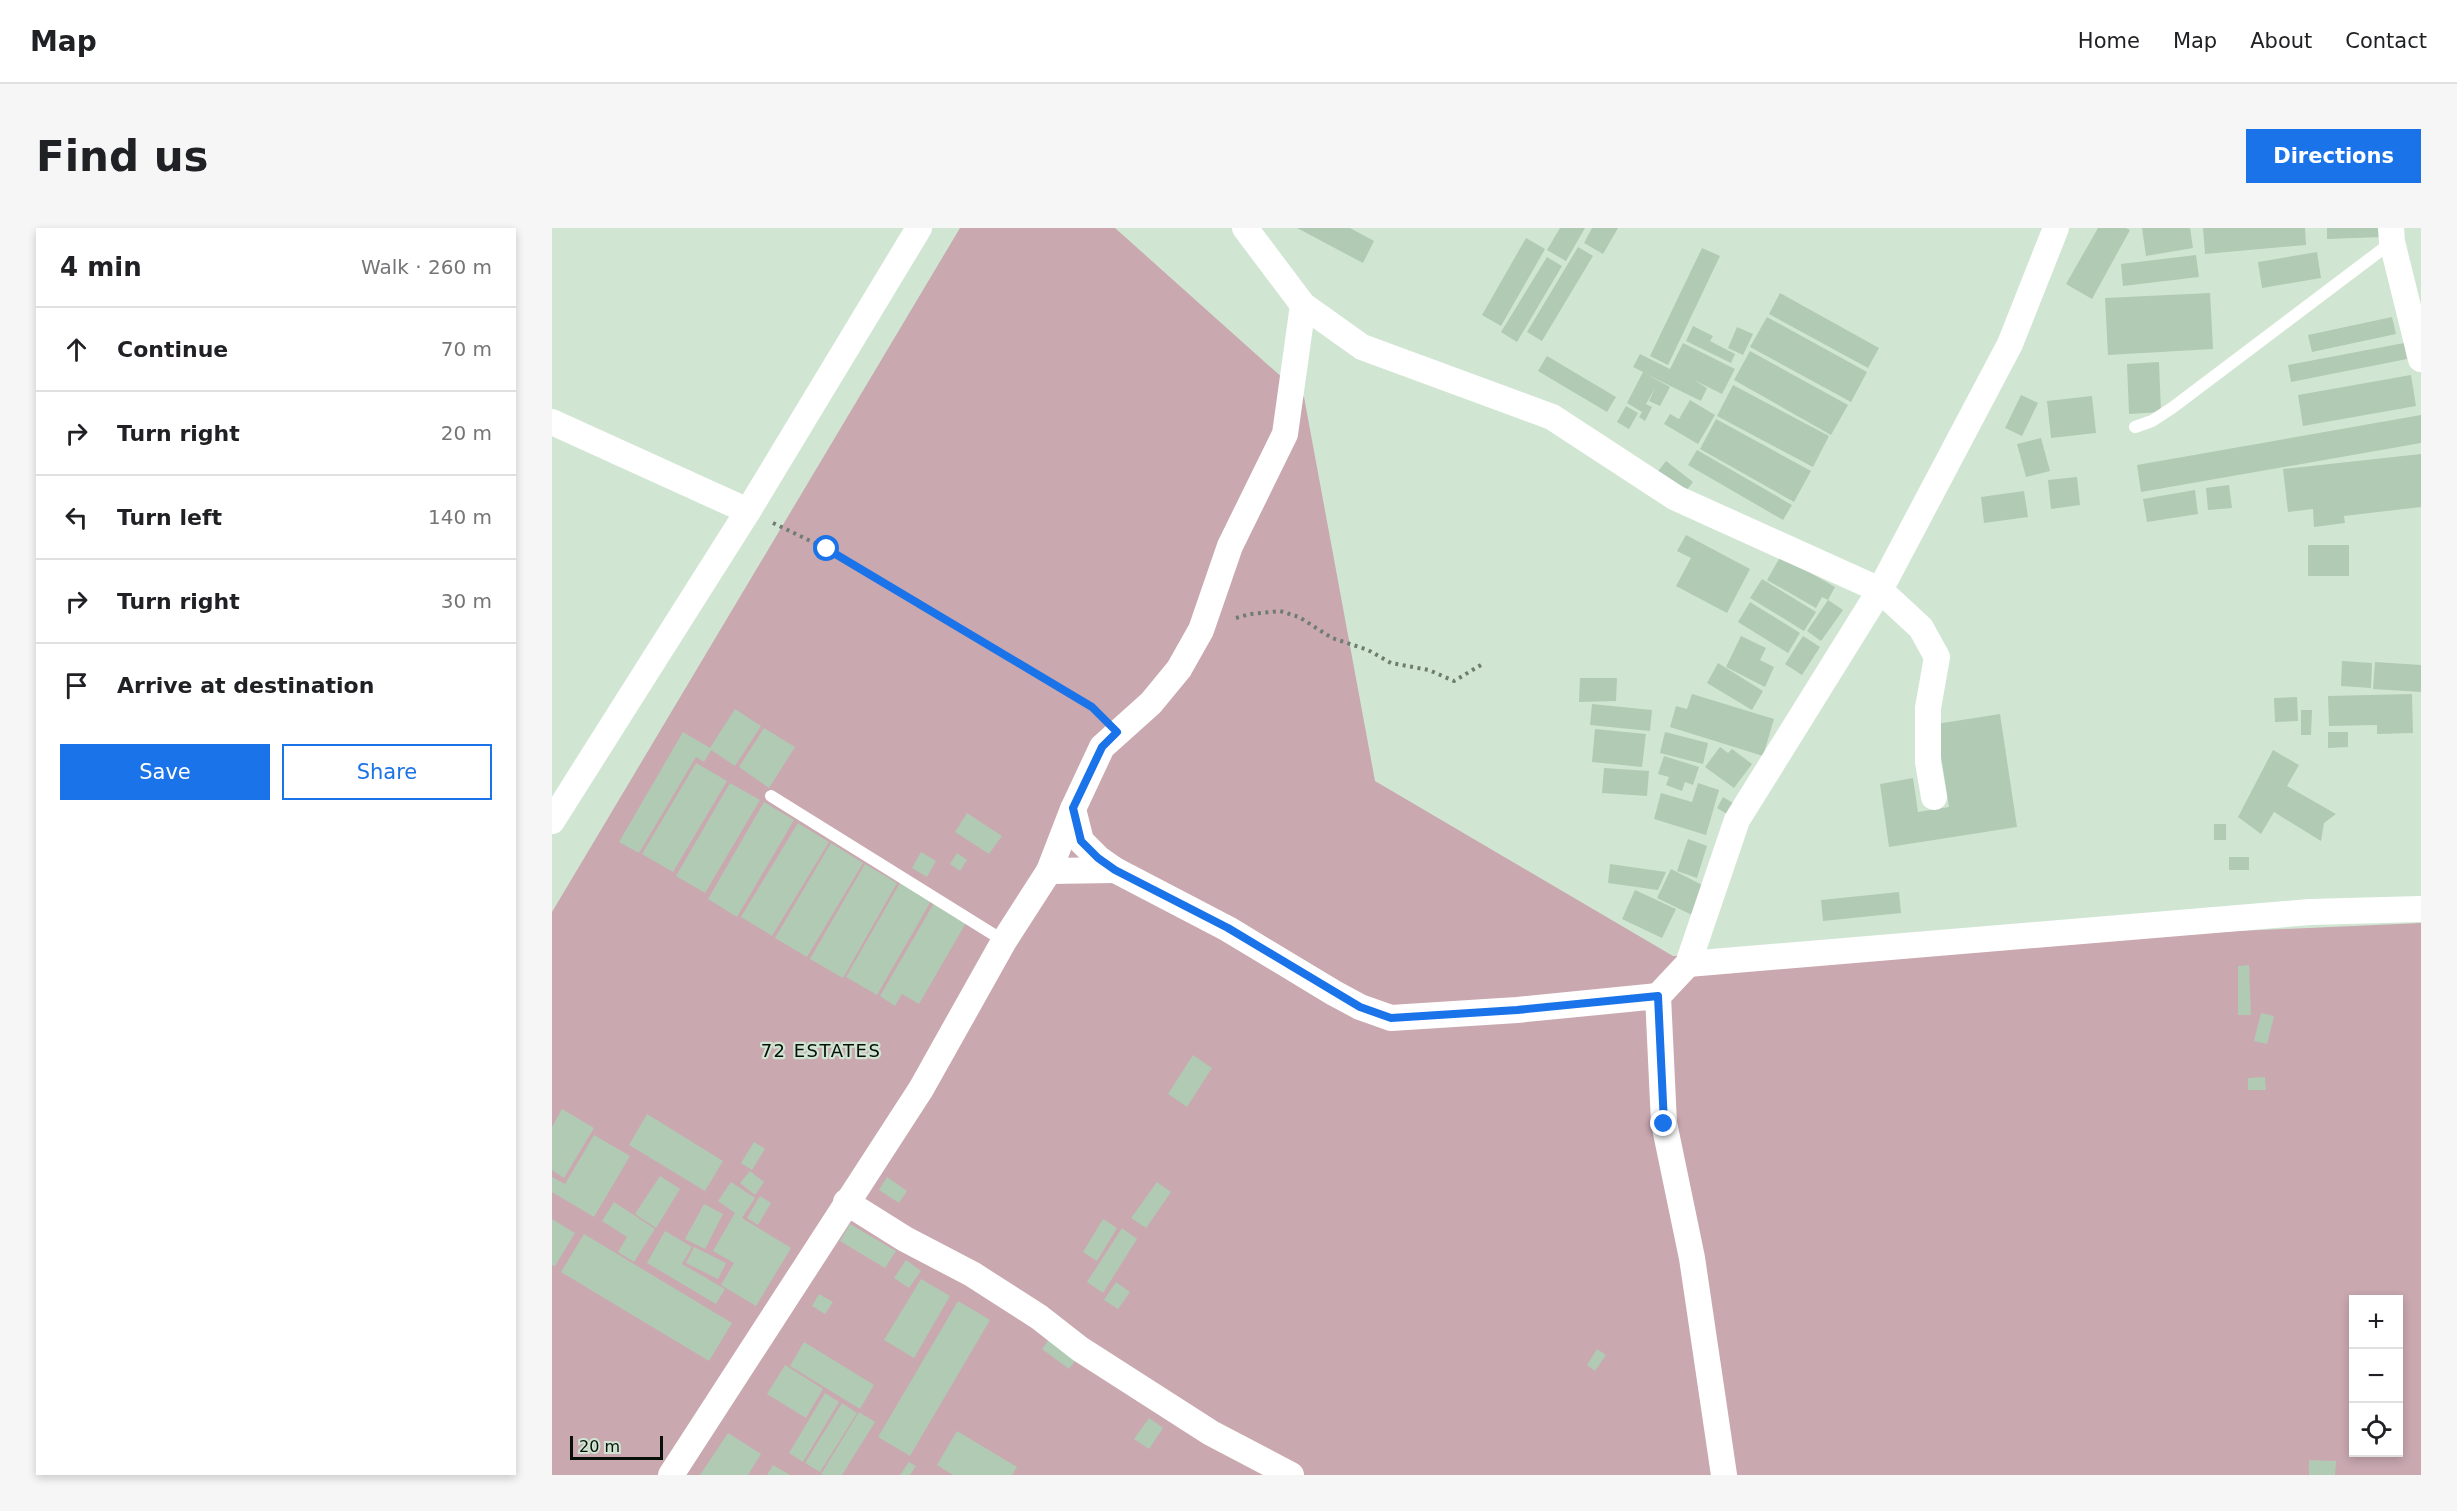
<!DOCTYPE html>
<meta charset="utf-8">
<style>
body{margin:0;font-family:"DejaVu Sans",sans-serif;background:#f6f6f6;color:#202124}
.controls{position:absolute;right:18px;bottom:18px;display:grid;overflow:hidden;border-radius:0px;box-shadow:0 3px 9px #0003}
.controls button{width:54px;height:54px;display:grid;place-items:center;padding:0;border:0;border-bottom:2px solid #e0e0e0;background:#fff;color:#202124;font:30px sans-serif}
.scale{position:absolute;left:18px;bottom:15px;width:93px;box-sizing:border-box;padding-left:6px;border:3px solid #09100a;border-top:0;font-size:16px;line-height:21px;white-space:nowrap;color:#09100a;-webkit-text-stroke:4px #d0e6d2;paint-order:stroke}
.stop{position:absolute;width:18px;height:18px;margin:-14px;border:4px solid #1a73e8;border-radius:50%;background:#fff}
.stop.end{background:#1a73e8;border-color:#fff;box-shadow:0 2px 6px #0008}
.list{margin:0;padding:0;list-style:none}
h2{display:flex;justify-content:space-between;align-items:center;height:78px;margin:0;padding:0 24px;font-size:26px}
h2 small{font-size:20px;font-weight:400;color:#757577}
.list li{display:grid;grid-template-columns:39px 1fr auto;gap:18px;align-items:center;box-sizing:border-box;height:84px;padding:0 24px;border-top:2px solid #e0e0e0}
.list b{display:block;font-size:22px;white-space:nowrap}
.list em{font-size:20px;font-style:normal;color:#757577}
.actions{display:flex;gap:12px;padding:18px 24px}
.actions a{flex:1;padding:14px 0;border:2px solid #1a73e8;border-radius:0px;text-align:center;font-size:21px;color:#1a73e8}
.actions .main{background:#1a73e8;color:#fff}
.icon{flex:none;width:33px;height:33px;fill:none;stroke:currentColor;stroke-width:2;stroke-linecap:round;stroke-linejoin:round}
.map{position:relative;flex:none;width:1869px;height:1247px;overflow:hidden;border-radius:0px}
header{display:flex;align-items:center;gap:36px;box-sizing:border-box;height:84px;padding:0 30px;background:#fff;border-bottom:2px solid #e0e0e0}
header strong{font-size:28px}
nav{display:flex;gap:33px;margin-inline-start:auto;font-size:21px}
.intro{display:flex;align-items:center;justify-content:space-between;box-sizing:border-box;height:144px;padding:0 36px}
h1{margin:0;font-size:42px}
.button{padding:15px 27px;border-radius:0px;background:#1a73e8;color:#fff;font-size:21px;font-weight:700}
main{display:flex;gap:36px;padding:0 36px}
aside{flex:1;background:#fff;border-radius:0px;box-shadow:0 3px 9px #0003}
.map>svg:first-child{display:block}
.green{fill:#c9a8b0;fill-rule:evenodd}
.building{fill:#b1cab4}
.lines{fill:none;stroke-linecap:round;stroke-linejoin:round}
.path{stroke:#6f7d70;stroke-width:4;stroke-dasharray:3 4.5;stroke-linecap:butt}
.lane{stroke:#fff;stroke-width:12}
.street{stroke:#fff;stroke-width:26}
.route{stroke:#1a73e8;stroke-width:8}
.labels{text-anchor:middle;stroke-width:4.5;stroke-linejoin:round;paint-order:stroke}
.neighbourhood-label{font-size:18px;letter-spacing:1.5px;fill:#09100a;stroke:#d0e6d2}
</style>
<header>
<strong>Map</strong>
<nav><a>Home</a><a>Map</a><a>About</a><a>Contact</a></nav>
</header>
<div class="intro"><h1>Find us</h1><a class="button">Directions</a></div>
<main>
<aside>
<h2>4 min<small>Walk · 260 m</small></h2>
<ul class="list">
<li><svg class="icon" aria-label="ahead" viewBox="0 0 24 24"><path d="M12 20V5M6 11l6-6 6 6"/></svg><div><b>Continue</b></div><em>70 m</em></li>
<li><svg class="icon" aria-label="right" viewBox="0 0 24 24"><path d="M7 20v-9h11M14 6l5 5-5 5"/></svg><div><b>Turn right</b></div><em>20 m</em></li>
<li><svg class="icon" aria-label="left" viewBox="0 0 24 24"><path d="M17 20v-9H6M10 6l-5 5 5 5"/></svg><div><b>Turn left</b></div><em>140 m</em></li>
<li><svg class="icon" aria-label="right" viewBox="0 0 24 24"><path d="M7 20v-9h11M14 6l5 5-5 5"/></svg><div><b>Turn right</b></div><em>30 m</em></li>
<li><svg class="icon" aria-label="arrive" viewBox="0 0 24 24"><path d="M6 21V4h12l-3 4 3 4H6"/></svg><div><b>Arrive at destination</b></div></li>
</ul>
<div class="actions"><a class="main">Save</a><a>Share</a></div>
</aside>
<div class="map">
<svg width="1869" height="1247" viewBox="0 0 1869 1247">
<rect width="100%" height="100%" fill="#d0e6d2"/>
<!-- green -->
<path class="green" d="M408 0H563L752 169 823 553 1121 728 1869 695V1247H0V684ZM1802 1072H1846V1224H1802Z"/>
<!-- building -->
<g class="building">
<polygon points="745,0 798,0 822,13 811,35"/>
<polygon points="1008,0 1033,0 1014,33 995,22"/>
<polygon points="1040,0 1066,0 1051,26 1032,15"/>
<polygon points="1546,0 1574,0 1578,2 1540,71 1514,56"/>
<polygon points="1590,0 1638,0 1641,20 1594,28"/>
<polygon points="1651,0 1753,0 1754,17 1653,26"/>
<polygon points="1775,0 1831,0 1831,9 1775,11"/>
<polygon points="974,10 993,21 949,98 930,87"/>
<polygon points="1026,19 1041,28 990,113 975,104"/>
<polygon points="1150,20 1168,28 1116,137 1098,128"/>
<polygon points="1765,24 1769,50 1710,60 1706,34"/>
<polygon points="1644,27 1647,49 1571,58 1569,36"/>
<polygon points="995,29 1010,38 965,114 949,104"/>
<polygon points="1228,65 1327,120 1316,140 1217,86"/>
<polygon points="1658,65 1661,121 1556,127 1553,70"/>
<polygon points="1215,89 1315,144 1299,174 1198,119"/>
<polygon points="1840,89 1844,106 1760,124 1756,107"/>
<polygon points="1141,98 1161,108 1158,113 1183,126 1179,135 1134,113"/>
<polygon points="1185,99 1201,106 1191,127 1176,120"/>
<polygon points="1131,115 1183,141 1170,166 1142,152 1155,160 1149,173 1094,146 1118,159 1108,178 1097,173 1103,160 1094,176 1100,179 1093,193 1087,189 1090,184 1075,175 1091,144 1081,139 1088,126 1118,141"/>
<polygon points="1852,115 1855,131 1739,154 1736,137"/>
<polygon points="1198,123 1296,177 1279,207 1182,152"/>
<polygon points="995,128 1064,169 1055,184 986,143"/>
<polygon points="1607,134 1609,184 1577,186 1575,136"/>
<polygon points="1859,147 1864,178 1751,198 1746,167"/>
<polygon points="1181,157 1277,208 1261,239 1165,188"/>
<polygon points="1469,167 1486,175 1470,208 1453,200"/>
<polygon points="1540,168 1544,205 1499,210 1495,173"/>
<polygon points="1138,172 1163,187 1146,216 1112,196 1118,186 1127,191"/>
<polygon points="1074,178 1086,185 1077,201 1065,194"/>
<polygon points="1869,187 1869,215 1589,264 1585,237"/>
<polygon points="1164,191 1259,243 1242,274 1148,221"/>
<polygon points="1489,210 1498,243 1474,249 1465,216"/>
<polygon points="1145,222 1240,277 1231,292 1136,237"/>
<polygon points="1869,226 1869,279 1792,288 1793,295 1762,299 1761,281 1736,284 1731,241"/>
<polygon points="1114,233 1141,254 1131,267 1104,246"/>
<polygon points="1525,249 1528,277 1499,281 1496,252"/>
<polygon points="1677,257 1680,280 1656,282 1654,260"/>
<polygon points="1643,262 1646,286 1595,294 1591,271"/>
<polygon points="1472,263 1476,289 1432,295 1429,269"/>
<polygon points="1134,307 1198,341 1175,385 1124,358 1139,330 1125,323"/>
<rect x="1756" y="317" width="41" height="31"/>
<polygon points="1231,324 1250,340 1283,359 1276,372 1270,369 1264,380 1215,352"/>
<polygon points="1210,351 1264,384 1252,403 1198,370"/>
<polygon points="1276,372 1291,382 1269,413 1255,403"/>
<polygon points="1198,374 1248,405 1236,425 1186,394"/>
<polygon points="1189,408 1214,420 1208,432 1222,439 1213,459 1174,439"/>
<polygon points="1251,408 1268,419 1250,447 1233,436"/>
<polygon points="1790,433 1820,435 1819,460 1789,458"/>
<polygon points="1823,434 1869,437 1869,464 1821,461"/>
<polygon points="1166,435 1211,463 1200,482 1155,455"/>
<polygon points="1028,450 1065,450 1064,473 1027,474"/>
<polygon points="1140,466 1222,491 1211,528 1118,499 1124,478 1135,481"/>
<polygon points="1860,466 1861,505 1825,506 1825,497 1777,498 1776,468"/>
<polygon points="1745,469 1746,493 1723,494 1722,470"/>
<polygon points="1040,476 1100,482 1098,503 1038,497"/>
<polygon points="183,481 209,498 183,538 159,522 152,534 144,529 87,625 67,614 131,504 158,520"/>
<polygon points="1749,482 1760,482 1759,507 1749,507"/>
<polygon points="1448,486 1465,599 1337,619 1328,556 1361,550 1366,584 1397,579 1384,496"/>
<polygon points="212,500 243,519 217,560 187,539"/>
<polygon points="1043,501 1094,506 1090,539 1040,534"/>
<polygon points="1113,504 1156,515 1151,536 1108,525"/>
<polygon points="1776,504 1796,504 1796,519 1776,520"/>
<polygon points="1168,519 1176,525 1180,521 1200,536 1182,560 1153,539"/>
<polygon points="1721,522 1747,537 1735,558 1784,586 1772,595 1769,613 1722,584 1709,606 1686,589"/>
<polygon points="1112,528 1147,539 1141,557 1133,554 1130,563 1114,557 1117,549 1106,546"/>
<polygon points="144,535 175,553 121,644 90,626"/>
<polygon points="1052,540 1097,543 1095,568 1050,565"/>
<polygon points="178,555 208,572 153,665 124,648"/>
<polygon points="1146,555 1167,562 1154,607 1102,591 1109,565 1140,574"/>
<polygon points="1171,569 1181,575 1175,586 1165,580"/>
<polygon points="212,574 242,592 185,689 156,671"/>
<polygon points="415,585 450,608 437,626 403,604"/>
<polygon points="246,595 277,614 220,708 189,689"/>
<rect x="1662" y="596" width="12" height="16"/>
<polygon points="1136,611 1155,618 1145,650 1125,643"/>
<polygon points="279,615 311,635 255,729 223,710"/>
<polygon points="369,624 384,633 375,649 360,640"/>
<polygon points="405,625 415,632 408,643 398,636"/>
<rect x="1677" y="629" width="20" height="13"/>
<polygon points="313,636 345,655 291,750 258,731"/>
<polygon points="1058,636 1114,644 1106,662 1056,655"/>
<polygon points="1119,641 1154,659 1140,687 1105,670"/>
<polygon points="348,655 379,673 325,767 294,749"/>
<polygon points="1083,662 1124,681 1110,710 1070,691"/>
<polygon points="1347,664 1349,685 1271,693 1269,672"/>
<polygon points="382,675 414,695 367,776 350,766 343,778 328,768"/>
<polygon points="1697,737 1699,787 1686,787 1686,738"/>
<polygon points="1709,785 1722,788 1715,816 1702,813"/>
<polygon points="641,827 660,840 635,879 616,866"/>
<polygon points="1713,849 1714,862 1696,862 1696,850"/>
<polygon points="10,881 42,900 12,950 0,942 0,899"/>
<polygon points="95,886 171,933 153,963 77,917"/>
<polygon points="42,907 78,928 42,989 0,964 0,949 13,956"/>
<polygon points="202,914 213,921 200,942 189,935"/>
<polygon points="198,943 212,954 203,967 188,955"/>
<polygon points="108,948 128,961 104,1000 83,986"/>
<polygon points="335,949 355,963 347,975 327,962"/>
<polygon points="179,954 203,970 190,990 239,1020 204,1078 169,1057 182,1035 161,1023 183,985 166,973"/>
<polygon points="605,954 619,964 594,1000 579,990"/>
<polygon points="208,968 219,975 206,997 195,990"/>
<polygon points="62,974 103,1001 82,1034 66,1024 75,1009 50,993"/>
<polygon points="152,976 171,986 153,1021 133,1011"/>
<polygon points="0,991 23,1005 3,1038 0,1037"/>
<polygon points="551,991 565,1000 545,1033 531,1024"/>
<polygon points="298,996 344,1023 333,1040 288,1013"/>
<polygon points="570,1000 585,1011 551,1065 535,1054"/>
<polygon points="113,1003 140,1019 130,1036 173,1061 164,1076 95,1035"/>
<polygon points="32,1006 180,1095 157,1133 9,1044"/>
<polygon points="142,1019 174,1035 166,1051 134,1035"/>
<polygon points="354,1032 369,1043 357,1060 342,1050"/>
<polygon points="369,1051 398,1068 362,1130 332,1112"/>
<polygon points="564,1054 578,1064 566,1081 552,1072"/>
<polygon points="267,1066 281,1074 273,1086 260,1078"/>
<polygon points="406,1073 438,1092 358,1228 326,1209"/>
<polygon points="500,1107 527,1127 517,1141 490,1121"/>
<polygon points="252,1114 322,1157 308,1181 238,1138"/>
<polygon points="1045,1121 1054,1127 1043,1143 1035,1137"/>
<polygon points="233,1137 271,1161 254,1190 215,1166"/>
<polygon points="273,1165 287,1174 251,1234 237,1225"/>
<polygon points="290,1175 305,1185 268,1244 253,1235"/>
<polygon points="307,1184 323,1194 290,1247 272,1247 269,1246"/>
<polygon points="597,1190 611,1200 597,1221 582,1211"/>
<polygon points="405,1203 465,1239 460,1247 401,1247 385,1237"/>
<polygon points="176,1205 209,1226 196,1247 148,1247"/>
<polygon points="1757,1232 1784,1233 1783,1247 1757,1247"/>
<polygon points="357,1234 364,1238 358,1247 348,1247"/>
<polygon points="221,1237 238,1247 215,1247"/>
</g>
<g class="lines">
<!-- path -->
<g class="path">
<polyline points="221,295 275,321 540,479 546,485"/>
<polyline points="684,390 698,386 728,383 747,389 780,410 816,422 839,435 877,442 902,453 929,437"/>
</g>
<!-- lane -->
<g class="lane">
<polyline points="1583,199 1600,193 1620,180 1840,14"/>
<polyline points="219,568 452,713"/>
</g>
<!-- street -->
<g class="street">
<polyline points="693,0 751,77 810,119 1000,189 1124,270 1328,362 1369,400 1385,429 1376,480 1376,534 1382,569"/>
<polyline points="1839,0 1840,14 1869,131"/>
<polyline points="0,194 196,283"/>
<polyline points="521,581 529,613 546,630 563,642 676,701 782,765 808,779 839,790 965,782 1106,768"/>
<polyline points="0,593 196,283 367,0"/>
<polyline points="497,643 563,642"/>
<polyline points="1136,736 1758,684 1869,681"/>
<polyline points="294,974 353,1011 420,1046 487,1089 528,1121 659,1205 739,1247"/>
<polyline points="119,1247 369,861 452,713 497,643 521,581 550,519 599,475 627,441 649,402 678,318 733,206 751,77"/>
<polyline points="1172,1247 1140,1030 1112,895 1106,768 1136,736 1185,592 1328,362 1458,116 1504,0"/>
</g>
</g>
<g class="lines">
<!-- route -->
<polyline class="route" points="275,321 540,479 565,504 550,519 521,580 529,613 546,630 563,642 676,700 808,779 839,790 965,782 1106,768 1112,896"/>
</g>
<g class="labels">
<!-- neighbourhood labels -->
<g class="neighbourhood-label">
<text x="269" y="829">72 ESTATES</text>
</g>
</g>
</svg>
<div class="controls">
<button>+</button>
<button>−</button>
<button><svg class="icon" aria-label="locate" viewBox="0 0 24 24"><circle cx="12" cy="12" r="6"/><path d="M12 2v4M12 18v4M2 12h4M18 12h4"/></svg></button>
</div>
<div class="scale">20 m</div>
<div class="stop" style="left:275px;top:321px"></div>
<div class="stop end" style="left:1112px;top:896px"></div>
</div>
</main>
